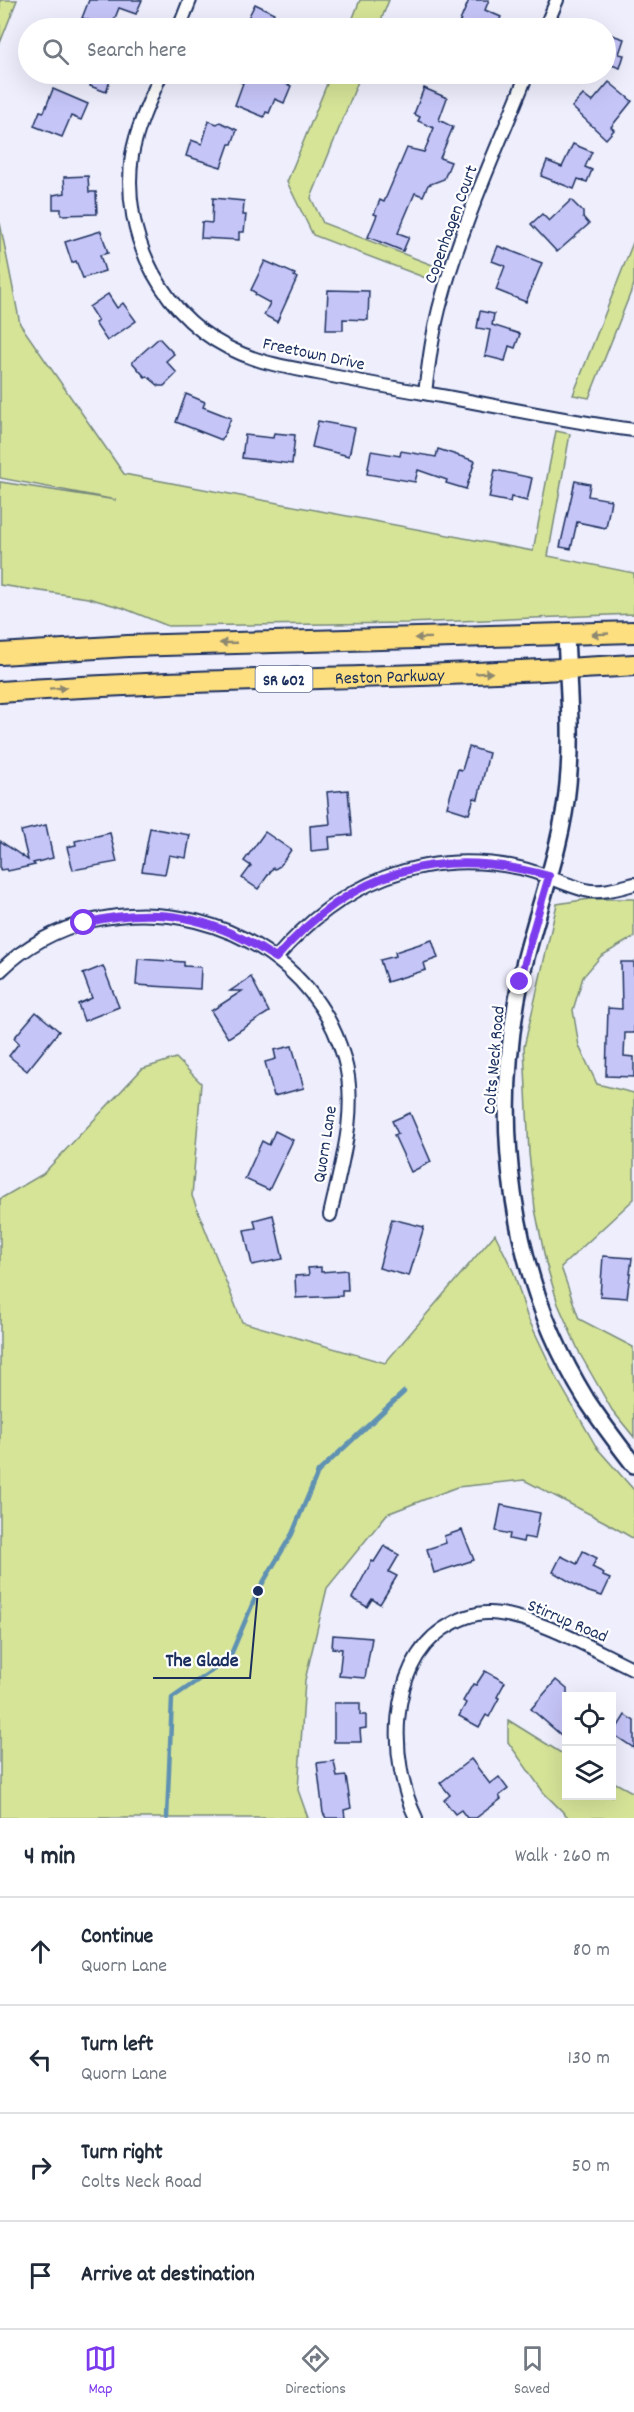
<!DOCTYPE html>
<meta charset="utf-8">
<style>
body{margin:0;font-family:Dekko,sans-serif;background:#f2f2f3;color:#1f2937}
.controls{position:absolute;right:18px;bottom:18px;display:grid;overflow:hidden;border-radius:0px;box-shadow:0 6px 24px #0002}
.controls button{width:54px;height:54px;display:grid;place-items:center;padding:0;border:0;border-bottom:2px solid #e0e1e3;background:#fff;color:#1f2937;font:30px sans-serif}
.stop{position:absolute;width:18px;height:18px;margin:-14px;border:4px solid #7c3aed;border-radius:50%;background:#fff}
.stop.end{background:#7c3aed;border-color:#fff;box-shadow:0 2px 6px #0008}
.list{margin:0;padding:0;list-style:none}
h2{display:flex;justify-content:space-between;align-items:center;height:78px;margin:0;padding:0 24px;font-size:26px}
h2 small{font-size:20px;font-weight:400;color:#747a83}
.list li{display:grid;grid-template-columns:39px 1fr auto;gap:18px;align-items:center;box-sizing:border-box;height:108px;padding:0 24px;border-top:2px solid #e0e1e3}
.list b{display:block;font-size:22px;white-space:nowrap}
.list p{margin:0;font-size:20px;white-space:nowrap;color:#747a83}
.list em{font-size:20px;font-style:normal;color:#747a83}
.icon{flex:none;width:33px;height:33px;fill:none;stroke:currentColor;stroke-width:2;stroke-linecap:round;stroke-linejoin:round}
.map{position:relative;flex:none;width:634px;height:1818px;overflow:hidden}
.search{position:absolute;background:#fff;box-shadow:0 6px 24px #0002;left:18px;right:18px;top:18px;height:66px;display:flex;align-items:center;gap:15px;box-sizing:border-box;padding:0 21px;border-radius:33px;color:#747a83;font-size:22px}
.sheet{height:510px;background:#fff}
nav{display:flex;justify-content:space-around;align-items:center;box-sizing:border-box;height:84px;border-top:2px solid #e0e1e3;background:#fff;font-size:16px;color:#747a83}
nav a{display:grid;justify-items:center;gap:3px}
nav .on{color:#7c3aed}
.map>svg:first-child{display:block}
.green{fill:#d6e498;stroke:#788a7b;stroke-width:1.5}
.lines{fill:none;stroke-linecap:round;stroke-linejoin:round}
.stream{stroke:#5e91b3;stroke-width:4.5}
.building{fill:#c6c5f8;stroke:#1b2f5e;stroke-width:1.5}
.minor-casing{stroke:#1b2f5e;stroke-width:16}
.tertiary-casing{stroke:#1b2f5e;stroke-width:20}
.primary-casing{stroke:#1b2f5e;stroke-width:24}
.minor{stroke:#fff;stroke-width:12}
.tertiary{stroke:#fff;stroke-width:15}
.primary{stroke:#fddf80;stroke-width:20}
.oneway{fill:#8c876f}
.route{stroke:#7c3aed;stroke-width:8}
.labels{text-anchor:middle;stroke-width:4.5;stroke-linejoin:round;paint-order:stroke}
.shield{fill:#fff;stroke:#5f6d8e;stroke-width:1.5}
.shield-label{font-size:16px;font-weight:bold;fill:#1b2f5e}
.street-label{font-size:18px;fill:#1b2f5e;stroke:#fff}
.leader{fill:none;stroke:#1b2f5e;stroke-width:2}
.callout-dot{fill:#1b2f5e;stroke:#fff;stroke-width:2}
.callout-label{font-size:20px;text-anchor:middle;font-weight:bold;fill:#1b2f5e;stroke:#fff;stroke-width:4.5;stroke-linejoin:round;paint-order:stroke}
</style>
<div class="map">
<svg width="634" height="1818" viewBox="0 0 634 1818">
<rect width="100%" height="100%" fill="#eeeefd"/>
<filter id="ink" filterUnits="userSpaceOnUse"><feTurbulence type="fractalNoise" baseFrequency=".0167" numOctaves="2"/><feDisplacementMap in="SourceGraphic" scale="12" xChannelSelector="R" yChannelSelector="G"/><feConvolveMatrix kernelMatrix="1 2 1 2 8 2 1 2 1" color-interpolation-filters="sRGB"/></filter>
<g filter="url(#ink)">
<!-- green -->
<g class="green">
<polygon points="0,0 17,0 0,43"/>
<polygon points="360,0 389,0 378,28 349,28"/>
<polygon points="331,74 361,74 311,198 323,223 435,266 431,280 313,235 287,182"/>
<polygon points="0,223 20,324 124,474 533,551 556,431 570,434 548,556 634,573 634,614 407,623 168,626 123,608 88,598 0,585 0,482 116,500 0,478"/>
<polygon points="634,240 634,284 589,398 573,395"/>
<polygon points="589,899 634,899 634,937 601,956 583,977 573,1010 579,1046 597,1084 634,1093 634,1199 561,1267 579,1319 633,1347 634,1437 612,1410 580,1354 558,1304 546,1263 535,1209 529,1153 524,1047 557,904"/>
<polygon points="176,1058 201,1083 192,1196 242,1322 385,1363 495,1234 514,1273 527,1316 556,1377 597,1448 634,1490 634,1539 605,1522 524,1480 457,1487 387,1514 327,1588 305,1680 298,1790 308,1818 0,1818 0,1199 43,1174 142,1069"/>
<polygon points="508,1720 566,1756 566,1796 612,1796 612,1781 634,1793 634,1818 569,1818 544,1793 508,1742"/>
</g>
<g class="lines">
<!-- stream -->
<polyline class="stream" points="167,1818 172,1698 229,1659 258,1591 292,1534 318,1472 404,1392"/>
</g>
<!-- building -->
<g class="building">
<polygon points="89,0 142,0 136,14 119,8 111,28 82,18"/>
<polygon points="469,0 489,0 485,10 501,17 496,28 457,28"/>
<polygon points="255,4 274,13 267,28 243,28"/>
<polygon points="606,33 624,39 619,54 624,55 620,68 606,63"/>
<polygon points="94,74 111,77 106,92 90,86"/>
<polygon points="221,74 263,74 291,86 284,103 275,99 269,113 266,112 264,117 235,105 243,83"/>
<polygon points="609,82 632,101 611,127 614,130 606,139 572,107 583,95 592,102"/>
<polygon points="424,88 447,98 439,120 453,127 440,158 451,162 444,179 428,185 423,196 415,193 398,233 409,237 403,251 368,237 377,215 374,214 380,200 384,202 407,148 424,152 434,128 418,121 420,117 414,114"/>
<polygon points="53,89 88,104 81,120 71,116 62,137 34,126 40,111 44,112"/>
<polygon points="209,121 217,124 220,122 237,130 232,144 229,144 221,167 186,156 191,140 202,144"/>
<polygon points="573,144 592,152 585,167 592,170 587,182 578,179 574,189 541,176 547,161 562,167"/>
<polygon points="88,176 89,192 96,192 97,214 61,215 61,209 53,209 53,195 65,193 64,177"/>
<polygon points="213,198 244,201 243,215 246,215 244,232 239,232 239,240 201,238 202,222 212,223"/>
<polygon points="571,200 583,212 583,217 589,224 557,252 531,224 542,214 549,221"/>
<polygon points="101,231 108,253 100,255 105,271 83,278 76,261 72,263 65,242"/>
<polygon points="498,246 542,263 526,302 496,290 505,266 492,261"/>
<polygon points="265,261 295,274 294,276 297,278 277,322 264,315 270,303 255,295 256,293 251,290"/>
<polygon points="328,290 369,291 368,320 343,319 343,330 326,330"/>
<polygon points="108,294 117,308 123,303 136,321 107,341 95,323 98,321 89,307"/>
<polygon points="480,311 494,314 492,325 520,334 515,348 509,346 505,361 485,356 490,330 477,328"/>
<polygon points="159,338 174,354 166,361 177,373 164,386 159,386 147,376 145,377 132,362"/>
<polygon points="186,394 205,402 203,407 231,418 222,440 176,422"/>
<polygon points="318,421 355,428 349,456 312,447"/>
<polygon points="274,433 295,435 292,464 242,458 245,435 273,438"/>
<polygon points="438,449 475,461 466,489 446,483 447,480 418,470 415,482 367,474 371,451 400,456 401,451 436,457"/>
<polygon points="495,470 532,478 527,501 511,497 510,502 489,498"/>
<polygon points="575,481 590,484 588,496 611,500 606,528 577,522 571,549 560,547"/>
<polygon points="469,747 489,753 478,799 474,798 469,814 447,807 458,769 462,770"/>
<polygon points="348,790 352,835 329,837 330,849 311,851 310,826 330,824 327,792"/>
<polygon points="46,825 53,858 33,863 35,865 8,871 7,869 0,870 0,841 28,860 21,831"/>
<polygon points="150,828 190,835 186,858 169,855 165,874 142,871"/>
<polygon points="265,832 291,850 280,866 275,869 273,868 258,889 242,878 251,866 244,861"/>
<polygon points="110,833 117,862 73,870 67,847 76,845 75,841"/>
<polygon points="432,940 438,958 424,963 426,970 387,982 380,960 396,956 395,952"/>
<polygon points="138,959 184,962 184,966 201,967 200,989 136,985"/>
<polygon points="621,962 634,962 634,1033 625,1033 624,1056 634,1057 634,1077 606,1076 608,1008 622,1009"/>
<polygon points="103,966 119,1007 84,1021 78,1004 92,998 83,974"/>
<polygon points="251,977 269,1012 228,1038 211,1011 242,991 230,991"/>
<polygon points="36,1012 59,1031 27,1071 9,1056 19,1043 14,1038"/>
<polygon points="292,1046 304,1088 274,1096 265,1062 276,1059 274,1050"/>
<polygon points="410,1113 431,1162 411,1172 394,1135 398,1134 392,1121"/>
<polygon points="275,1131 293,1140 269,1190 245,1179 262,1141 269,1145"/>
<polygon points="273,1215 283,1259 252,1265 244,1230 256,1228 254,1220"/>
<polygon points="392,1219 424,1227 409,1276 379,1268"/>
<polygon points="603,1256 632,1258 627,1298 600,1296"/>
<polygon points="321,1267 321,1272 347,1270 348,1290 342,1290 342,1296 296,1298 295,1276 309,1275 308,1268"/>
<polygon points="501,1505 540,1513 535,1539 524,1537 523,1542 509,1539 510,1534 496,1531"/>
<polygon points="462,1530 474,1560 434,1573 427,1549 446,1543 444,1536"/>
<polygon points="384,1546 399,1555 389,1572 397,1576 380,1604 372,1599 367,1607 352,1598 372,1561 374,1562"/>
<polygon points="583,1551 597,1558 592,1567 604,1573 603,1576 610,1579 602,1596 586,1591 553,1572 561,1556 577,1564"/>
<polygon points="333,1635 372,1638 365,1678 339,1676 342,1649 332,1648"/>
<polygon points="485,1671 505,1682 497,1697 499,1698 489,1717 486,1715 479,1727 459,1716 466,1703 463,1701 473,1684 476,1685"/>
<polygon points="556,1680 567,1689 567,1740 531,1709"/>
<polygon points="334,1703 360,1703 360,1715 366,1715 366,1728 360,1729 361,1742 334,1742"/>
<polygon points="625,1715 634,1721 634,1748 613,1734"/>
<polygon points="471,1759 490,1784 499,1777 508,1789 499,1796 501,1799 476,1818 467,1818 461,1810 455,1814 444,1800 450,1795 440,1783"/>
<polygon points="334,1761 337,1777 346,1776 351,1808 344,1810 345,1818 326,1818 323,1813 317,1763"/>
</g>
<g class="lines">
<!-- minor casing -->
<g class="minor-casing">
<g id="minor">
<polyline points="179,28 190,0"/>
<polyline points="545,28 557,0"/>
<path d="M161 74C150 100 137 127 132 155 120 236 164 323 242 354 266 364 291 368 317 373 352 380 388 387 424 393 494 405 564 421 634 430"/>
<path d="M425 393C429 361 433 329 442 298 463 221 498 147 527 74"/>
<path d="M276 958C339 884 422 847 520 868 542 873 563 884 585 890 600 894 619 888 634 884"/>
<path d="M0 971C106 867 303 913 344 1058 359 1109 341 1165 330 1215"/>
<path d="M416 1818C389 1763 387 1667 443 1629 457 1620 473 1612 490 1613 536 1615 592 1649 634 1669"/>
</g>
</g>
<!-- tertiary casing -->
<g class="tertiary-casing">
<path id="tertiary" d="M566 635C568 685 573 735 568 784 562 851 535 914 521 978 491 1121 509 1274 586 1399 601 1422 617 1443 634 1465"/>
</g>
<!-- primary casing -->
<g class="primary-casing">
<g id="primary">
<polyline points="0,654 128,646 634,632"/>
<path id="s1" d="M0 692C211 677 423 679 634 665"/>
</g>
</g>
<!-- minor -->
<use href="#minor" class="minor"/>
<!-- tertiary -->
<use href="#tertiary" class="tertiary"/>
<!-- primary -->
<use href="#primary" class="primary"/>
</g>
<!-- one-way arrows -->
<defs><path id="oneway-solid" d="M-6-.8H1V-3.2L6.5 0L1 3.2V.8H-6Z" transform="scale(1.5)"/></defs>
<g class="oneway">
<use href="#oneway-solid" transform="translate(600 634) rotate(177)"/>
<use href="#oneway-solid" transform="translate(423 638) rotate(179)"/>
<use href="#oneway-solid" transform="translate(228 643) rotate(178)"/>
<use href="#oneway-solid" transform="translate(484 673) rotate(-3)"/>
<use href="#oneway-solid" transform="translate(58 688) rotate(-4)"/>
</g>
</g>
<g class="lines" filter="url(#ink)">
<!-- route -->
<path class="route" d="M84 923C158 905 212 916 276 958 352 870 438 845 549 876L533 931 520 982"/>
</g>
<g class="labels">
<!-- shield labels -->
<rect class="shield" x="255.5" y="666" width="57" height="26" rx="4.5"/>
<g class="shield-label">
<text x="284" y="685">SR 602</text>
</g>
<!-- street labels -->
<g class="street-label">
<text transform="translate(450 224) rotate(-70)" y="6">Copenhagen Court</text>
<text transform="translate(314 353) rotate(12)" y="6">Freetown Drive</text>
<text dy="6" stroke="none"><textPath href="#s1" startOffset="390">Reston Parkway</textPath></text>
<text transform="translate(493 1060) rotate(-85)" y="6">Colts Neck Road</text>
<text transform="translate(324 1144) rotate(-81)" y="6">Quorn Lane</text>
<text transform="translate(568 1620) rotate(23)" y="6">Stirrup Road</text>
</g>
</g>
<!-- callouts -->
<path class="leader" d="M258 1591L250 1678H153"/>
<circle class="callout-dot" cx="258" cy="1591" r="6"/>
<g class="callout-label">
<text x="202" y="1666">The Glade</text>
</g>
</svg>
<div class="controls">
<button><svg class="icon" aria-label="locate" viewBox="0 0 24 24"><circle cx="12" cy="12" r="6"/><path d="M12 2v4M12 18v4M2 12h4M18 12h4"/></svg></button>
<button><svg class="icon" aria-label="layers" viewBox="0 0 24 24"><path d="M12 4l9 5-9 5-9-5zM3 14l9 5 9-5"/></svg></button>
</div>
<div class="stop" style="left:84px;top:923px"></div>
<div class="stop end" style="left:520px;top:982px"></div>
<div class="search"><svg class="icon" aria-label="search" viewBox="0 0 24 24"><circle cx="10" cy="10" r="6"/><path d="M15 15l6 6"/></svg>Search here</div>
</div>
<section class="sheet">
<h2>4 min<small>Walk · 260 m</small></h2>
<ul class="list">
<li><svg class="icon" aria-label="ahead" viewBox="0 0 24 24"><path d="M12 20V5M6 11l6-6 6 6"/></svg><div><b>Continue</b><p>Quorn Lane</p></div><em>80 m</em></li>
<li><svg class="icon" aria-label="left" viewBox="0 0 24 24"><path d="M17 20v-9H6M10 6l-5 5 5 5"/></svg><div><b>Turn left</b><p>Quorn Lane</p></div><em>130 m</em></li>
<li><svg class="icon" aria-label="right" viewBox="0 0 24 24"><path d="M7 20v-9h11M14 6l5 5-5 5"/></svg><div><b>Turn right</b><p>Colts Neck Road</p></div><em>50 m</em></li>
<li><svg class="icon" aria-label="arrive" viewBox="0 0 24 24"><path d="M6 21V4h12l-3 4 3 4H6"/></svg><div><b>Arrive at destination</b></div></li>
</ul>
</section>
<nav>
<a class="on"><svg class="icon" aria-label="map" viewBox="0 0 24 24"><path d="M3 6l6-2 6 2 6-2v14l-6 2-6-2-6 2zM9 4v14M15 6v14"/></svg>Map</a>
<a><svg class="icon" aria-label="directions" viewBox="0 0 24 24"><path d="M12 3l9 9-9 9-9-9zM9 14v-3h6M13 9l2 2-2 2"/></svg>Directions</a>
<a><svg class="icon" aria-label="saved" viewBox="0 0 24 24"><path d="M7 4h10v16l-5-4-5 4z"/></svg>Saved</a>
</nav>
